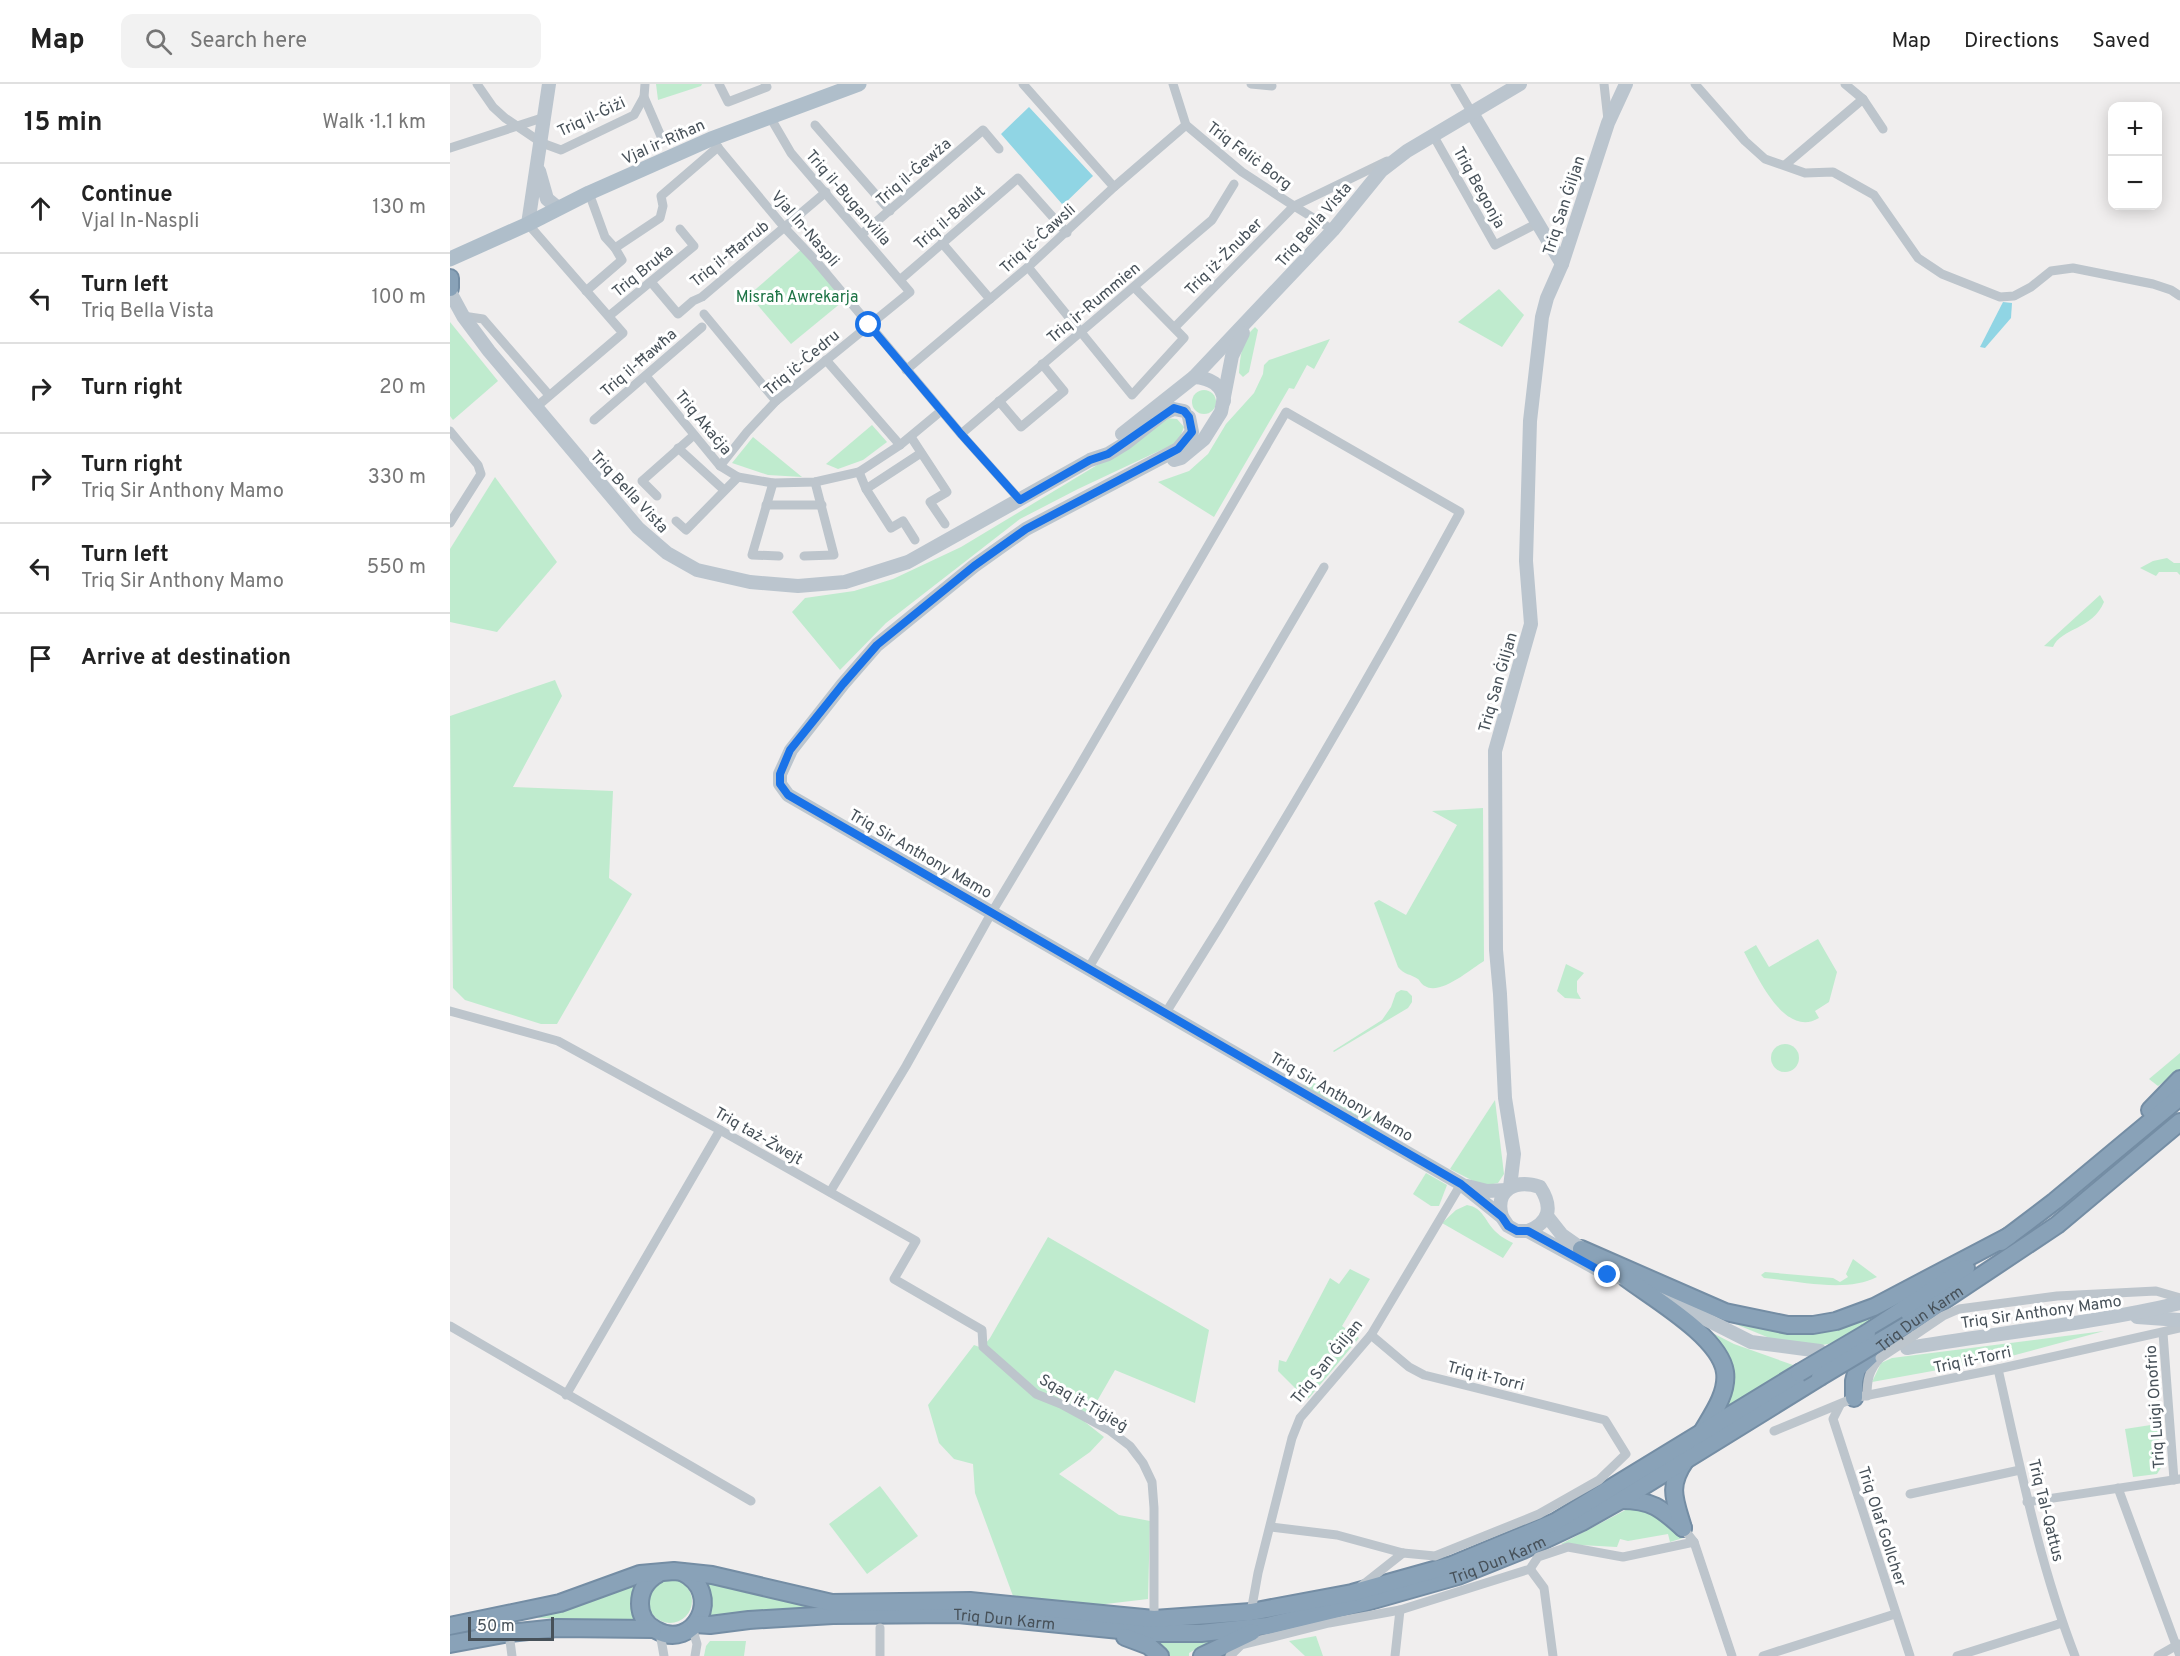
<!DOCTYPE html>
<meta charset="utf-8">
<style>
body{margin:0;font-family:Overpass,sans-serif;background:#f2f2f2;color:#222}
.controls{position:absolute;right:18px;top:18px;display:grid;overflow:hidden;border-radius:12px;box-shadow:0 3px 15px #0003}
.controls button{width:54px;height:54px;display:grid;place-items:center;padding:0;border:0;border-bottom:2px solid #e0e0e0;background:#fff;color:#222;font:30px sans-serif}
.scale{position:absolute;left:18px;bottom:15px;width:86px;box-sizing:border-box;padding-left:6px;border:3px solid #475159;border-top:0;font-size:16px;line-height:21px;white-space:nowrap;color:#475159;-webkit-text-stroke:4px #fff;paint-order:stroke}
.stop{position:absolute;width:18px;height:18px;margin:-14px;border:4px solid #1a73e8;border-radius:50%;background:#fff}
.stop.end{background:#1a73e8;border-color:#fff;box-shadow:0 2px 6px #0008}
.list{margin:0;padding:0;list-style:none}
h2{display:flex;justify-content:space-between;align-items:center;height:78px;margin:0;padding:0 24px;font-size:26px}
h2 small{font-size:20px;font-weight:400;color:#767676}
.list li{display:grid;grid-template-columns:39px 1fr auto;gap:18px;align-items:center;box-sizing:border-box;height:90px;padding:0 24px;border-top:2px solid #e0e0e0}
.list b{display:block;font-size:22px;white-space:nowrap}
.list p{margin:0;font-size:20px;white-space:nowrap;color:#767676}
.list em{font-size:20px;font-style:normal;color:#767676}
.icon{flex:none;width:33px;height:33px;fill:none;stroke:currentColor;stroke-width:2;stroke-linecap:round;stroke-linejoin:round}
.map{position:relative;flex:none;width:1730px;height:1572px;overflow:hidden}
header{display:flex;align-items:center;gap:36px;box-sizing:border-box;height:84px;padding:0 30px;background:#fff;border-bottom:2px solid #e0e0e0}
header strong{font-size:28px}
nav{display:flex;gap:33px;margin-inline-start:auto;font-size:21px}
.search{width:420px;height:54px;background:#f2f2f2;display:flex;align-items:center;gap:15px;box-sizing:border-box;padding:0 21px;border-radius:12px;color:#767676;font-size:22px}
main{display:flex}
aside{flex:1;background:#fff}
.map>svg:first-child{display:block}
.green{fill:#bfebce}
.water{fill:#90d5e4}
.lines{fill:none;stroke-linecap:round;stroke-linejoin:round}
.highway-casing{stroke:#748da4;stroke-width:20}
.street{stroke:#bdc5cc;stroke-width:9}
.secondary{stroke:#bbc5ce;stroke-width:14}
.primary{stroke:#afbeca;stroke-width:15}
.highway{stroke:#89a2b8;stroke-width:16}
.highway-bridge-casing{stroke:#748da4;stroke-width:20;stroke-linecap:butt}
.street-bridge{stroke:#bdc5cc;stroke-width:9}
.highway-bridge{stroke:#89a2b8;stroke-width:16}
.route{stroke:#1a73e8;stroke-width:8}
.labels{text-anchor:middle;stroke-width:6;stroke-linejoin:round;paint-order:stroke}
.street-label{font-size:16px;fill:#475159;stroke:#fff}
.park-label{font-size:16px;fill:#1e7446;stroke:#fff}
</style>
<header>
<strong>Map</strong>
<div class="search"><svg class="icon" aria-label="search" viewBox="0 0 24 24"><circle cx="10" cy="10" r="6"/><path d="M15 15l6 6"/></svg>Search here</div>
<nav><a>Map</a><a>Directions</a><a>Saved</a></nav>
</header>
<main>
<aside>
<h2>15 min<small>Walk · 1.1 km</small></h2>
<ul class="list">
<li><svg class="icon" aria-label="ahead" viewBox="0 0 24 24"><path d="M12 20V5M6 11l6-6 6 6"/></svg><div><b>Continue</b><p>Vjal In-Naspli</p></div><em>130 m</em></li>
<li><svg class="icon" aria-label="left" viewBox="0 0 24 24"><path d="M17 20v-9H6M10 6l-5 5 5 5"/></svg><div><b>Turn left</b><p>Triq Bella Vista</p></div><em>100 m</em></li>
<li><svg class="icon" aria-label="right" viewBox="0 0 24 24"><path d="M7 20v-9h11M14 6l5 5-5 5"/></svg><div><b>Turn right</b></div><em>20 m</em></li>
<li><svg class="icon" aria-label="right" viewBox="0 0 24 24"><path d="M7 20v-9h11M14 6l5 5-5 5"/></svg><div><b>Turn right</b><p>Triq Sir Anthony Mamo</p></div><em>330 m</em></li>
<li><svg class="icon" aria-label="left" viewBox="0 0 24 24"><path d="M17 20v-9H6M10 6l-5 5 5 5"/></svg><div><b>Turn left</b><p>Triq Sir Anthony Mamo</p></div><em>550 m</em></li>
<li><svg class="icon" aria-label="arrive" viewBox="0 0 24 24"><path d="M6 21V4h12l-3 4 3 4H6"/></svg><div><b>Arrive at destination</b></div></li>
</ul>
</aside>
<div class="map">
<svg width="1730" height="1572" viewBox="0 0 1730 1572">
<rect width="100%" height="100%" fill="#f0eeee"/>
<!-- green -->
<g class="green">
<polygon points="206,0 252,0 251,2 208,16"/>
<polygon points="354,163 397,214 341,260 299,211"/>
<polygon points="1049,205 1074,231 1052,263 1008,238"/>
<polygon points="0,238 48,297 3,336 0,332"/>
<path d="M805 243 808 246 799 288 793 293 789 289C790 273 792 254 805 243Z"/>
<polygon points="880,255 864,285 857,281 844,305 839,304 764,433 708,398 739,387 758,370 776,340 804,309 813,290 814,281 819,276"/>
<circle cx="754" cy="318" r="12"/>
<polygon points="715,334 727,335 734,343 728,358 628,405 570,435 436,539 390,586 342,528 355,514 404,507 443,495 511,463 692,354"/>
<polygon points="422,341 437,358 413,376 388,385 376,380"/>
<polygon points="303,353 352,393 318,391 282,379"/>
<polygon points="45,393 107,478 47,548 0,538 0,465"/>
<polygon points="1717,474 1724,479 1730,479 1730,491 1727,488 1709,488 1706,492 1690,484 1703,477"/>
<path d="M1650 511 1654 518C1642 546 1611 544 1603 563L1594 562Z"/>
<polygon points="105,596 112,612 63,703 163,707 159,794 182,810 107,940 91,940 15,916 3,904 0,632"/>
<path d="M1033 724 1034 877C1021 885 990 912 975 902 972 901 970 897 968 895 961 890 954 891 948 883L924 819 929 816 956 831 1007 741 982 727Z"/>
<path d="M1368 855 1387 888 1379 918 1365 927 1369 934C1334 955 1307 891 1294 868L1306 861 1319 883Z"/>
<polygon points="1116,880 1134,889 1127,897 1127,908 1131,915 1115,914 1107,907"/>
<polygon points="951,906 957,907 962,912 962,918 958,924 884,968 883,967 932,936 941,923 946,909"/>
<circle cx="1335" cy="974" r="14"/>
<polygon points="1730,969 1730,986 1708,1002 1699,995"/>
<polygon points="856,994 928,1037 924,1045 857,1005 852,998"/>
<polygon points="1045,1016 1054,1090 1048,1099 1033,1102 1000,1085"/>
<polygon points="976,1089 997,1101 989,1122 981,1122 963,1110"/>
<path d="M1017 1121C1034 1124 1035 1138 1046 1148 1051 1153 1057 1156 1063 1159L1053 1174 992 1139 1006 1126Z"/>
<polygon points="598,1153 759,1246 745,1319 665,1286 635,1338 654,1353 640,1368 609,1390 669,1431 700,1437 698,1515 647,1521 563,1512 525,1409 523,1380 504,1375 489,1359 478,1321 524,1261 532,1264 540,1254"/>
<path d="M1403 1175 1427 1193C1397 1209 1347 1197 1314 1194L1311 1191 1315 1188 1383 1194 1390 1198 1398 1193 1396 1190Z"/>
<polygon points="900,1185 920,1195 892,1242 909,1254 859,1314 856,1315 828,1287 829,1276 836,1278 880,1194 889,1200"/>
<polygon points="1427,1227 1430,1231 1383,1259 1357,1264 1322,1255 1278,1237 1335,1246"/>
<polygon points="1243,1239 1284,1260 1343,1281 1267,1332 1278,1306"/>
<polygon points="1654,1247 1554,1274 1422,1298 1431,1279 1442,1274"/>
<polygon points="1707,1340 1712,1382 1707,1390 1683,1393 1675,1345"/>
<polygon points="430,1402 468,1452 417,1490 379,1440"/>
<polygon points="1185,1421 1228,1443 1233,1454 1220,1458 1218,1450 1178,1457 1170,1455 1167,1463 1111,1460"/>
<circle cx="220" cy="1517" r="22"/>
<polygon points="254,1498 388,1525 257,1532"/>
<polygon points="185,1499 180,1520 187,1536 87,1534"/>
<polygon points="771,1552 739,1569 739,1572 718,1572 695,1555"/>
<polygon points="866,1552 873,1572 855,1572 839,1557"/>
<polygon points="260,1557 296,1557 294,1572 254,1572 256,1562"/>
</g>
<!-- water -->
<g class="water">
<polygon points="579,23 643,92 612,122 612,120 551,50"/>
<polygon points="1553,218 1562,219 1561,234 1535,264 1530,263"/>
</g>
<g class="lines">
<!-- highway casing -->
<g class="highway-casing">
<g id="highway">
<polyline points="0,194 0,204"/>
<polyline points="1700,1026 1730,995"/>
<polyline points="1551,1158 1605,1117 1730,1013"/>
<polyline points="1131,1165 1275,1228 1338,1241 1363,1241 1386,1237 1424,1223 1559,1152"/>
<path d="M1176 1194C1204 1215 1270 1253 1275 1288 1278 1309 1262 1331 1252 1348"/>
<polyline points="1417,1249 1516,1184"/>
<path id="s1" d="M1404 1314V1297L1407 1285 1431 1262 1457 1241 1607 1141 1730 1038"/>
<path d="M1171 1416C1202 1416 1211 1424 1233 1444"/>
<path d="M1233 1444C1225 1416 1217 1403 1235 1377"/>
<path d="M208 1490C197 1496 190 1506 190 1520 190 1531 196 1541 206 1546 244 1568 275 1509 232 1488"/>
<path id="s2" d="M245 1540 260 1541 299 1536 383 1531 508 1530 700 1549H751L817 1542 913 1519 1008 1492 1073 1466 1132 1438 1171 1416 1370 1293"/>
<polyline points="0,1542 110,1519 190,1490 224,1487 262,1491 382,1519 520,1517 704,1535 801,1528 902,1509 1002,1481 1105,1438 1349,1289"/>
<polyline points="675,1553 699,1562 710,1572"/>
<polyline points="0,1560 59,1549 107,1544 203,1545"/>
<polyline points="752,1572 802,1548"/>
</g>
</g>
<!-- street -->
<g class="street">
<polyline points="27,0 43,23 55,34 92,59 111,66 184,31 194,13"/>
<polyline points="195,0 194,13 213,57"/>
<polyline points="269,0 278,18 317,3 315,0"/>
<polyline points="573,0 664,103"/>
<polyline points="723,0 736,41 792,88 844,122 883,146"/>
<polyline points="801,0 822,2"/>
<polyline points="1005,0 1022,29"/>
<polyline points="1154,0 1158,36"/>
<polyline points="1245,0 1295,57 1315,75 1355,89 1383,88 1424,111 1468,174 1492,190 1550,213 1564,212 1581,203 1601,187 1623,184 1703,200 1721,206 1730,212"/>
<polyline points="1395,0 1413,15 1433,45"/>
<polyline points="365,41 440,127"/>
<polyline points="983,51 1045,161 1086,140"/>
<polyline points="261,55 334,143 365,176 511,350 570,416"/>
<polyline points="0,64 95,33"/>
<polyline points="1335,81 1413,15"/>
<polyline points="139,109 155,153 165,164"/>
<polyline points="78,140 173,249 85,324"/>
<polyline points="412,150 533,46 549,65"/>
<polyline points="492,159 540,215"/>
<polyline points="578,183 682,311 734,254 684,203"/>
<polyline points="451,195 568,94 617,149"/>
<polyline points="201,198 228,230 243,217 252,213 376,108"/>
<polyline points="136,207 172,176 165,164 210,134 213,122 211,112 268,63"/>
<polyline points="254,230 326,317"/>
<polyline points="13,232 33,235 99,311"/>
<polyline points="159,232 244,162 230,145"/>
<polyline points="725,243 844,122 937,77"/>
<polyline points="376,276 450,361"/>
<polyline points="456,286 578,183 664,103 736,41"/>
<polyline points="196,292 270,382 288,393 323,399 365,398 409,388 450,361 491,327"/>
<polyline points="549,317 571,343 614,307 592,280"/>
<polyline points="144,336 252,243"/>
<polyline points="0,347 28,381 31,390 0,439"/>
<polyline points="511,350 762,136 784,100"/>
<polyline points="461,353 497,408 480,418 495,440"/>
<polyline points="228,364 274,406"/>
<polyline points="270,382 297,348 326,317 460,208 341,69 320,33"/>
<polyline points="409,388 416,405 441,444 453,437 465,456"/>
<polyline points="323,399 302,471 329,472"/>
<polyline points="416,405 471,369"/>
<polyline points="207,412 192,397 244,351"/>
<polyline points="316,421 372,421"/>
<polyline points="226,437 236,446 288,393"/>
<polyline points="354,472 384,471 365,398"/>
<polyline points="638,885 874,483"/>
<polyline points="0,927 108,957 270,1046 466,1157 444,1195 532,1246 533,1263 586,1310 611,1320 659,1346 680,1362 693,1379 702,1398 704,1424 704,1535"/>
<path d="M380 1108 456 982 542 828 626 688 836 328 1010 428C917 599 819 766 715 930"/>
<polyline points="0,1242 301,1417"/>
<polyline points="1713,1249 1724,1396"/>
<polyline points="1465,1251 1493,1232 1509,1225 1607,1212 1706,1207 1730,1214"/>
<path d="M1548 1285C1570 1382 1589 1479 1625 1572"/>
<polyline points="116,1311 270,1046"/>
<path d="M1417 1312C1417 1296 1419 1286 1430 1274"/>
<polyline points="1390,1321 1383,1335 1460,1572"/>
<polyline points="1324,1347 1404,1314 1548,1285 1730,1244"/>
<polyline points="1668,1404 1730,1572"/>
<polyline points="1460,1410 1570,1386"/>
<polyline points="1577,1418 1730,1395"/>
<polyline points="821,1443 887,1451 953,1469 985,1472 1089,1430 1149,1396 1176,1370 1155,1336 974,1291 959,1283 921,1251"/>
<polyline points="1233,1444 1244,1458 1282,1572"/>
<polyline points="1080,1485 1094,1504 1103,1572"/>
<polyline points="910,1503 953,1469"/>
<polyline points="801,1528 808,1489 842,1354 850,1334 921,1251 1011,1100"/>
<polyline points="242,1543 247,1560 245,1572"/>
<polyline points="430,1544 430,1572"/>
<polyline points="59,1549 62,1572"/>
<polyline points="210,1549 214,1572"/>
<polyline points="780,1572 791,1561 879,1539 950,1526 1080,1485 1088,1473 1118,1463 1173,1473 1244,1458"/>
<polyline points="945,1572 950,1526"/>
<polyline points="1313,1572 1445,1530"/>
<polyline points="1507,1572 1612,1539"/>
<polyline points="1708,1572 1729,1560"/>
</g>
<!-- secondary -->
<g class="secondary">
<polyline points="1022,29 1112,180"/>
<polyline points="89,87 97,115 108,124"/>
<polyline points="78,140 99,0"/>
<polyline points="0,208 13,232 39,267 188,444 217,469 247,486 300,498 348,502 395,498 458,478 640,376 658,370 676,359 714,329 724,325 734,327"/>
<path d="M744 293C759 294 773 300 774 317"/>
<polyline points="739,333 742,348 728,365 576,445 524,482 427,561 393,600 341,666 330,690 330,700 338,711 1011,1100 1052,1133 1058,1142 1067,1147 1078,1147 1158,1191 1176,1194"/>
<polyline points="672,350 744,293 883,146 931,87 957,67 1070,0"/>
<polyline points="724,376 731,374 754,355 771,328 782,272 793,249"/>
<polyline points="1017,1102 1037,1107 1057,1106"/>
<polyline points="1060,1103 1064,1070 1055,1014 1050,910 1046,866 1045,667 1081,540 1076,477 1080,337 1092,233 1097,214 1112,180 1158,39 1176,0"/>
<polyline points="1097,1132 1112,1151 1139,1170"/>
<path d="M1052 1133C1044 1105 1066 1095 1090 1103 1103 1123 1100 1138 1078 1147"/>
<polyline points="1212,1213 1301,1258 1370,1267"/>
<polyline points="1687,1233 1730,1236"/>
<path d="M1457 1264C1548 1249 1640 1240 1730 1219"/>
</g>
<!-- primary -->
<polyline class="primary" points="0,175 78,140 139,109 261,55 409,0"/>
<!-- highway -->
<use href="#highway" class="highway"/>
<!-- highway-bridge casing -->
<g class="highway-bridge-casing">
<g id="highway-bridge">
<polyline points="1349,1289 1417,1249"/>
<polyline points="1370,1293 1457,1241"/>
</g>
</g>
<!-- street-bridge -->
<polyline class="street-bridge" points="1430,1274 1465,1251"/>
<!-- highway-bridge -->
<use href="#highway-bridge" class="highway-bridge"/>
</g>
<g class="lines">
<!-- route -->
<polyline class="route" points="419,241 511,350 570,416 640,376 658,370 724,324 734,327 739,333 742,348 728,365 576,445 524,482 427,561 393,600 340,666 330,690 330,700 338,711 1011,1100 1052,1133 1058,1142 1067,1147 1078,1147 1158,1191"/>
</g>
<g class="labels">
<!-- street labels -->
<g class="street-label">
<text transform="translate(141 32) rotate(-25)" y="6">Triq il-Ġiżi</text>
<text transform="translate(213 57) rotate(-24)" y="6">Vjal ir-Riħan</text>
<text transform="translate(800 71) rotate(37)" y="6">Triq Feliċ Borg</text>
<text transform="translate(463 87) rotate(-41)" y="6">Triq il-Ġewża</text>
<text transform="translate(1030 103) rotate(61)" y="6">Triq Begonja</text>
<text transform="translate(399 113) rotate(49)" y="6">Triq il-Buganvilla</text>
<text transform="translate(1113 121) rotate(-72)" y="6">Triq San Ġiljan</text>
<text transform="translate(499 133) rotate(-41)" y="6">Triq il-Ballut</text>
<text transform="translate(863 140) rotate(-49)" y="6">Triq Bella Vista</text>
<text transform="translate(356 144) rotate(49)" y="6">Vjal In-Naspli</text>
<text transform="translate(587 154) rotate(-42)" y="6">Triq iċ-Ċawsli</text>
<text transform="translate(279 169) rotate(-39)" y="6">Triq il-Ħarrub</text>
<text transform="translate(773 172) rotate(-45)" y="6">Triq iż-Żnuber</text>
<text transform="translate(192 186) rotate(-39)" y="6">Triq Bruka</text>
<text transform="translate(643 218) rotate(-40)" y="6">Triq ir-Rummien</text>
<text transform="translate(188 278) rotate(-41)" y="6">Triq il-Ħawħa</text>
<text transform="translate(351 278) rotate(-40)" y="6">Triq iċ-Ċedru</text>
<text transform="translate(254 338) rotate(50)" y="6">Triq Akaċja</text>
<text transform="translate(180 407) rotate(47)" y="6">Triq Bella Vista</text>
<text transform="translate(1047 598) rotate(-74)" y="6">Triq San Ġiljan</text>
<text transform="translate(471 769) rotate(30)" y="6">Triq Sir Anthony Mamo</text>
<text transform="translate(892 1012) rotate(30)" y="6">Triq Sir Anthony Mamo</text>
<text transform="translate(309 1051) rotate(30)" y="6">Triq taż-Żwejt</text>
<text transform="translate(1591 1227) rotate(-8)" y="6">Triq Sir Anthony Mamo</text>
<text dy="6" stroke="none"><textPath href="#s1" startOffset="110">Triq Dun Karm</textPath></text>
<text transform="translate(1522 1275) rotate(-12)" y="6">Triq it-Torri</text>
<text transform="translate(876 1277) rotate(-51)" y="6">Triq San Ġiljan</text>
<text transform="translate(1036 1291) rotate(14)" y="6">Triq it-Torri</text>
<text transform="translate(634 1318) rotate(30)" y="6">Sqaq it-Tiġieġ</text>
<text transform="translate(1704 1323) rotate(-94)" y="6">Triq Luigi Onofrio</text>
<text transform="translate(1597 1426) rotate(76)" y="6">Triq Tal-Qattus</text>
<text transform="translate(1433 1442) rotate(72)" y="6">Triq Olaf Gollcher</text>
<text dy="6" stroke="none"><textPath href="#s2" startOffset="814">Triq Dun Karm</textPath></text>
<text dy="6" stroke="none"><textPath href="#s2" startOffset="310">Triq Dun Karm</textPath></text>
</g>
<!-- park labels -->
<g class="park-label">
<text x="347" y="218">Misraħ Awrekarja</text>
</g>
</g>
</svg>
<div class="controls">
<button>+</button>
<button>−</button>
</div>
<div class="scale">50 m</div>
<div class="stop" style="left:419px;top:241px"></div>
<div class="stop end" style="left:1158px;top:1191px"></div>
</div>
</main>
